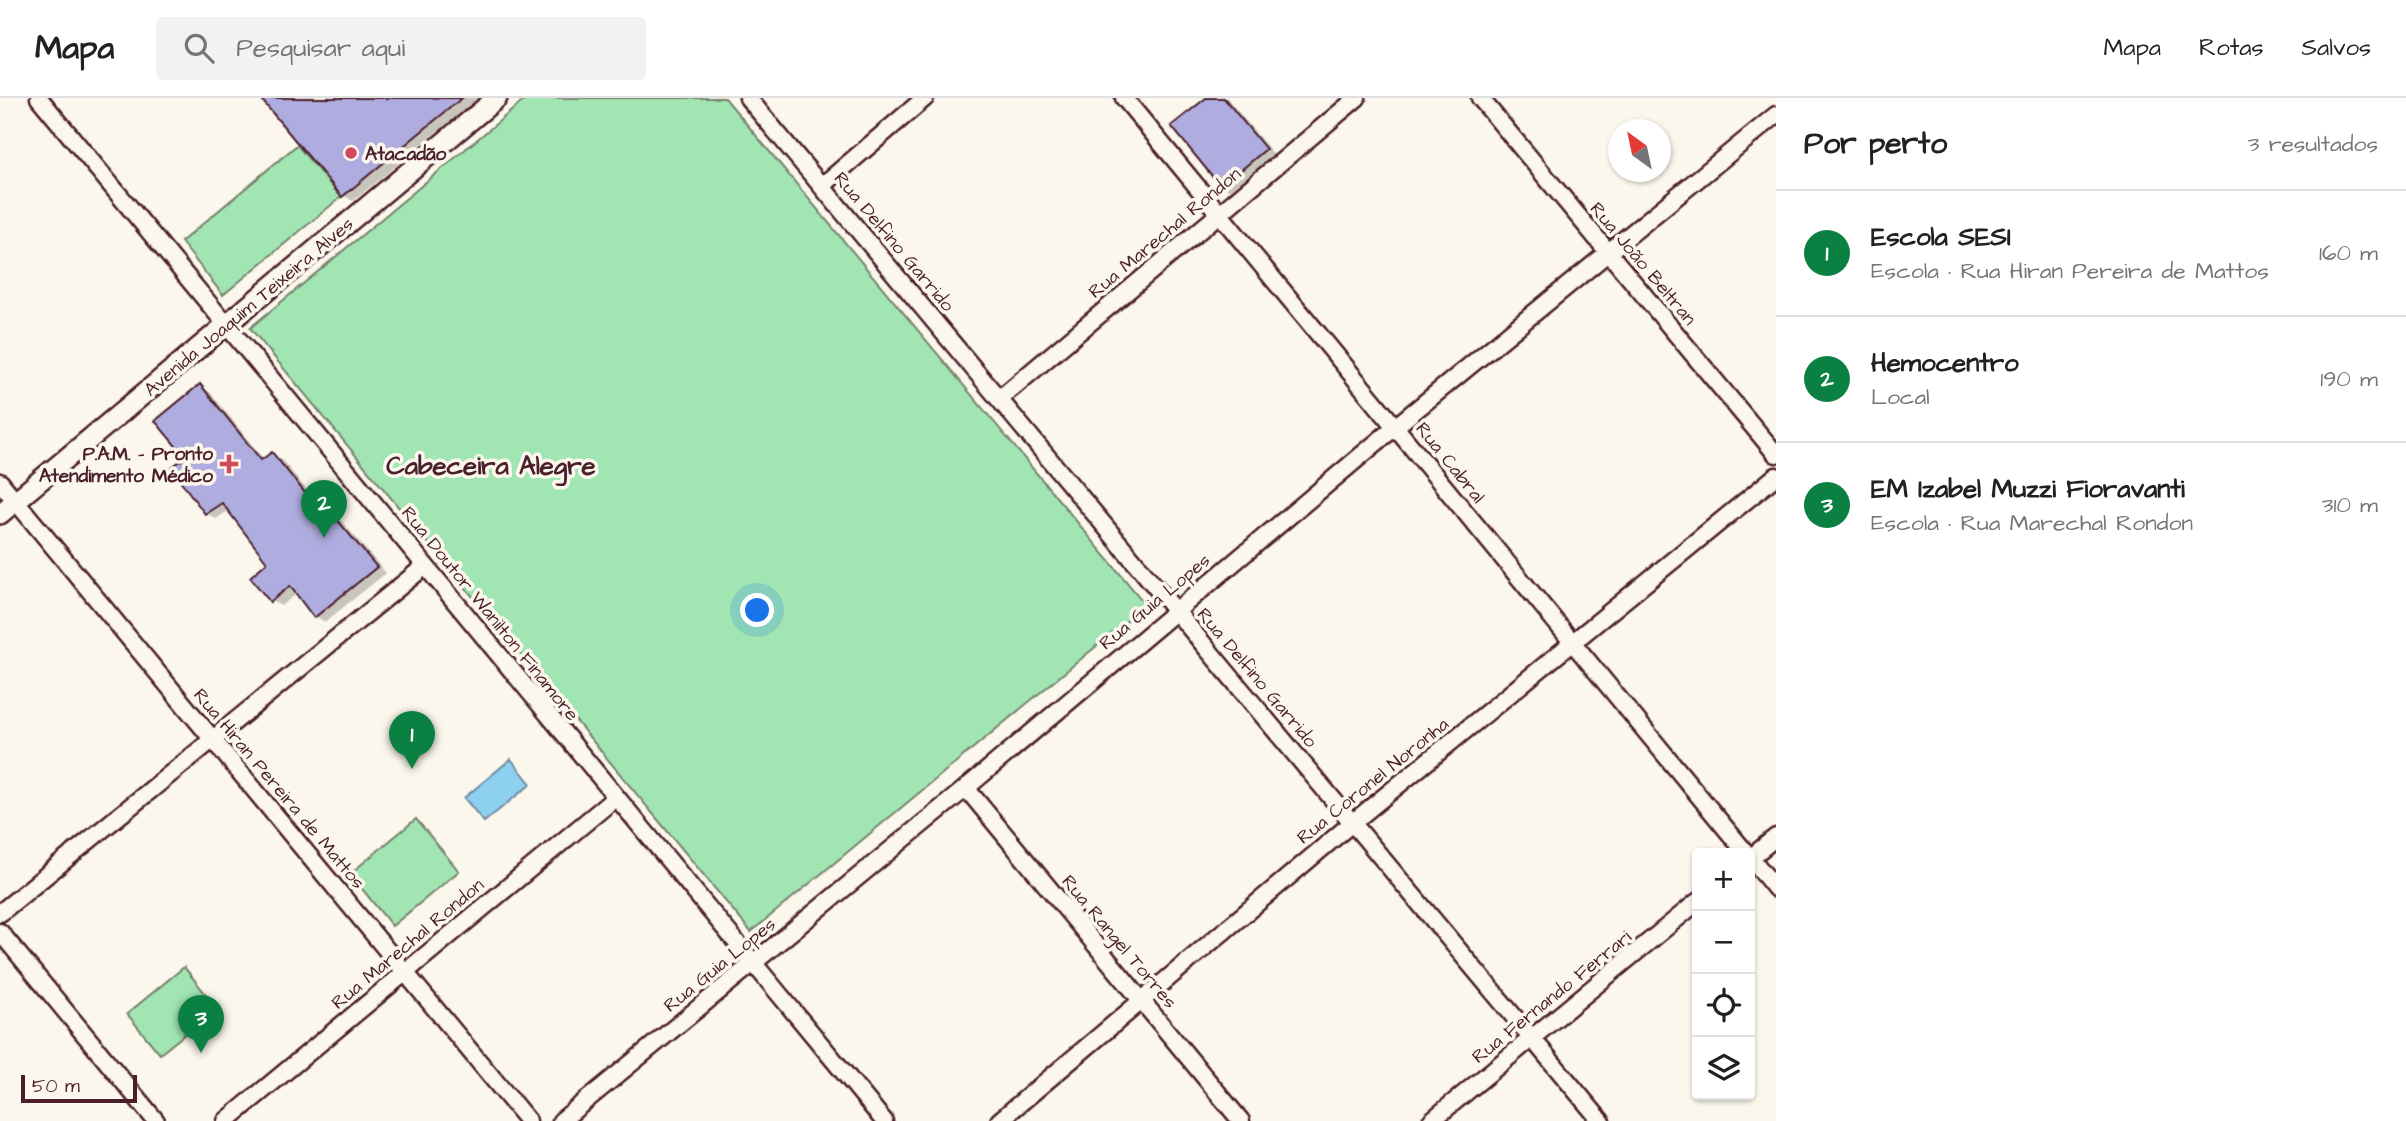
<!DOCTYPE html>
<html lang="pt">
<meta charset="utf-8">
<style>
body{margin:0;font-family:"Architects Daughter",sans-serif;background:#f2f2f2;color:#202124}
.controls{position:absolute;right:21px;bottom:21px;display:grid;overflow:hidden;border-radius:7px;box-shadow:0 2px 5px #0004}
.controls button{width:63px;height:63px;display:grid;place-items:center;padding:0;border:0;border-bottom:2px solid #e0e0e0;background:#fff;color:#202124;font:35px sans-serif}
.compass{position:absolute;left:1608px;top:21px;width:63px;height:63px;border-radius:50%;background:#fff;box-shadow:0 2px 5px #0004;rotate:327deg}
.scale{position:absolute;left:21px;bottom:18px;width:116px;box-sizing:border-box;padding-left:7px;border:4px solid #4a1f2b;border-top:0;font-size:19px;line-height:24px;white-space:nowrap;color:#4a1f2b;-webkit-text-stroke:5px #fbf7ec;paint-order:stroke}
.you{position:absolute;left:758px;top:513px;width:24px;height:24px;margin:-18px;border:5px solid #fff;border-radius:50%;background:#1a73e8;box-shadow:0 0 0 10px #1a73e833}
.badge{display:grid;place-items:center;width:46px;height:46px;border-radius:50%;background:#0b8043;color:#fff;font-size:23px;font-weight:700}
.pin{position:absolute;translate:-50% -58px;filter:drop-shadow(0 2px 4px #0008)}
.pin::after{content:'';position:absolute;top:37px;width:24px;height:21px;background:inherit;clip-path:polygon(0 0,100% 0,50% 100%)}
.list{margin:0;padding:0;list-style:none}
h2{display:flex;justify-content:space-between;align-items:center;height:91px;margin:0;padding:0 28px;font-size:30px}
h2 small{font-size:23px;font-weight:400;color:#757577}
.list li{display:grid;grid-template-columns:46px 1fr auto;gap:21px;align-items:center;box-sizing:border-box;height:126px;padding:0 28px;border-top:2px solid #e0e0e0}
.list b{display:block;font-size:26px;white-space:nowrap}
.list p{margin:0;font-size:23px;white-space:nowrap;color:#757577}
.list em{font-size:23px;font-style:normal;color:#757577}
.icon{flex:none;width:38px;height:38px;fill:none;stroke:currentColor;stroke-width:2;stroke-linecap:round;stroke-linejoin:round}
.map{position:relative;flex:none;width:1776px;height:1023px;overflow:hidden}
header{display:flex;align-items:center;gap:42px;box-sizing:border-box;height:98px;padding:0 35px;background:#fff;border-bottom:2px solid #e0e0e0}
header strong{font-size:33px}
nav{display:flex;gap:38px;margin-inline-start:auto;font-size:24px}
.search{width:490px;height:63px;background:#f2f2f2;display:flex;align-items:center;gap:18px;box-sizing:border-box;padding:0 24px;border-radius:7px;color:#757577;font-size:26px}
main{display:flex}
aside{flex:1;background:#fff}
.map>svg:first-child{display:block}
.green{fill:#a1e6b2;stroke:#76826e;stroke-width:2}
.water{fill:#8ed0f0;stroke:#7389a1;stroke-width:2}
.shadow{fill:#0003}
.building{fill:#afaddf;stroke:#4a1f2b;stroke-width:2}
.lines{fill:none;stroke-linecap:round;stroke-linejoin:round}
.minor-casing{stroke:#4a1f2b;stroke-width:21}
.tertiary-casing{stroke:#4a1f2b;stroke-width:24}
.minor{stroke:#fbf7ec;stroke-width:16}
.tertiary{stroke:#fbf7ec;stroke-width:19}
.poi-dot{fill:#d1495b;stroke:#fbf7ec;stroke-width:2.5}
.labels{text-anchor:middle;stroke-width:7;stroke-linejoin:round;paint-order:stroke}
.poi-label{font-size:19px;font-weight:bold;fill:#4a1f2b;stroke:#fbf7ec;text-anchor:start}
.street-label{font-size:19px;fill:#4a1f2b;stroke:#fbf7ec}
.district-label{font-size:26px;font-weight:bold;fill:#4a1f2b;stroke:#fbf7ec}
</style>
<header>
<strong>Mapa</strong>
<div class="search"><svg class="icon" aria-label="search" viewBox="0 0 24 24"><circle cx="10" cy="10" r="6"/><path d="M15 15l6 6"/></svg>Pesquisar aqui</div>
<nav><a>Mapa</a><a>Rotas</a><a>Salvos</a></nav>
</header>
<main>
<div class="map">
<svg width="1776" height="1023" viewBox="0 0 1776 1023">
<rect width="100%" height="100%" fill="#fbf7ec"/>
<filter id="ink" filterUnits="userSpaceOnUse"><feTurbulence type="fractalNoise" baseFrequency=".0143" numOctaves="2"/><feDisplacementMap in="SourceGraphic" scale="14" xChannelSelector="R" yChannelSelector="G"/><feConvolveMatrix kernelMatrix="1 2 1 2 8 2 1 2 1" color-interpolation-filters="sRGB"/></filter>
<g filter="url(#ink)">
<!-- green -->
<g class="green">
<polygon points="527,0 725,0 1146,507 751,834 250,230"/>
<polygon points="297,47 341,99 223,197 181,144"/>
<polygon points="416,721 459,773 392,828 350,776"/>
<polygon points="184,869 217,910 160,956 127,916"/>
</g>
<!-- water -->
<polygon class="water" points="511,661 531,686 484,724 464,700"/>
<!-- shadow -->
<g class="shadow">
<polygon points="263,0 479,0 353,103 343,97"/>
<polygon points="1209,0 1227,0 1275,58 1232,94 1222,88 1174,28"/>
<polygon points="200,288 210,294 264,362 272,356 282,362 327,416 329,414 339,420 386,475 325,524 315,518 298,495 281,508 271,503 269,464 229,412 216,421 206,415 188,360"/>
</g>
<!-- building -->
<g class="building">
<polygon points="260,0 462,0 342,99"/>
<polygon points="1206,0 1224,0 1266,51 1221,89 1171,28"/>
<polygon points="200,286 261,362 272,354 323,417 329,412 377,469 314,520 290,488 270,504 250,479 267,464 222,405 205,416 171,370 185,359 155,323"/>
</g>
<g class="lines">
<!-- minor casing -->
<g class="minor-casing">
<g id="minor">
<polyline points="39,0 884,1023"/>
<polyline points="748,0 1601,1023"/>
<polyline points="1124,0 1746,755"/>
<polyline points="1480,0 1776,356"/>
<polyline points="822,88 925,0"/>
<polyline points="999,301 1357,0"/>
<polyline points="0,384 528,1023"/>
<polyline points="966,690 1241,1023"/>
<polyline points="1750,759 1776,791"/>
<polyline points="1750,760 1776,739"/>
<polyline points="0,815 425,468"/>
<polyline points="0,834 156,1023"/>
<polyline points="226,1023 615,700"/>
<polyline points="561,1023 966,690 1395,329 1776,17"/>
<polyline points="999,1023 1352,725 1776,378"/>
<polyline points="1431,1023 1697,804"/>
</g>
</g>
<!-- tertiary casing -->
<g class="tertiary-casing">
<polyline id="tertiary" points="0,416 497,0"/>
</g>
<!-- minor -->
<use href="#minor" class="minor"/>
<!-- tertiary -->
<use href="#tertiary" class="tertiary"/>
</g>
</g>
<!-- markers -->
<g class="poi-dot">
<circle cx="351" cy="55" r="7"/>
<path d="M225.5 355.5h7v7h7v7h-7v7h-7v-7h-7v-7h7z"/>
</g>
<g class="labels">
<!-- poi labels -->
<g class="poi-label">
<text x="365" y="62">Atacadão</text>
<text x="213" y="362" text-anchor="end">P.A.M. - Pronto<tspan x="213" dy="22">Atendimento Médico</tspan></text>
</g>
<!-- street labels -->
<g class="street-label">
<text transform="translate(1164 134) rotate(-40)" y="7">Rua Marechal Rondon</text>
<text transform="translate(895 143) rotate(50)" y="7">Rua Delfino Garrido</text>
<text transform="translate(1644 165) rotate(50)" y="7">Rua João Beltran</text>
<text transform="translate(248 208) rotate(-40)" y="7">Avenida Joaquim Teixeira Alves</text>
<text transform="translate(1451 364) rotate(51)" y="7">Rua Cabral</text>
<text transform="translate(1154 503) rotate(-40)" y="7">Rua Guia Lopes</text>
<text transform="translate(491 515) rotate(51)" y="7">Rua Doutor Wanilton Finamore</text>
<text transform="translate(1258 579) rotate(50)" y="7">Rua Delfino Garrido</text>
<text transform="translate(1372 682) rotate(-39)" y="7">Rua Coronel Noronha</text>
<text transform="translate(280 690) rotate(50)" y="7">Rua Hiran Pereira de Mattos</text>
<text transform="translate(1120 843) rotate(50)" y="7">Rua Rangel Torres</text>
<text transform="translate(407 845) rotate(-40)" y="7">Rua Marechal Rondon</text>
<text transform="translate(719 866) rotate(-39)" y="7">Rua Guia Lopes</text>
<text transform="translate(1551 898) rotate(-39)" y="7">Rua Fernando Ferrari</text>
</g>
<!-- district labels -->
<g class="district-label">
<text x="491" y="376">Cabeceira Alegre</text>
</g>
</g>
</svg>
<div class="controls">
<button>+</button>
<button>−</button>
<button><svg class="icon" aria-label="locate" viewBox="0 0 24 24"><circle cx="12" cy="12" r="6"/><path d="M12 2v4M12 18v4M2 12h4M18 12h4"/></svg></button>
<button><svg class="icon" aria-label="layers" viewBox="0 0 24 24"><path d="M12 4l9 5-9 5-9-5zM3 14l9 5 9-5"/></svg></button>
</div>
<svg class="compass" viewBox="-18 -18 36 36"><path d="M0-13l5 13h-10z" fill="#e53935"/><path d="M0 13l5-13h-10z" fill="#757577"/></svg>
<div class="scale">50 m</div>
<div class="you"></div>
<div class="pin badge" style="left:412px;top:671px">1</div>
<div class="pin badge" style="left:324px;top:440px">2</div>
<div class="pin badge" style="left:201px;top:955px">3</div>
</div>
<aside>
<h2>Por perto<small>3 resultados</small></h2>
<ul class="list">
<li><span class="badge">1</span><div><b>Escola SESI</b><p>Escola · Rua Hiran Pereira de Mattos</p></div><em>160 m</em></li>
<li><span class="badge">2</span><div><b>Hemocentro</b><p>Local</p></div><em>190 m</em></li>
<li><span class="badge">3</span><div><b>EM Izabel Muzzi Fioravanti</b><p>Escola · Rua Marechal Rondon</p></div><em>310 m</em></li>
</ul>
</aside>
</main>
